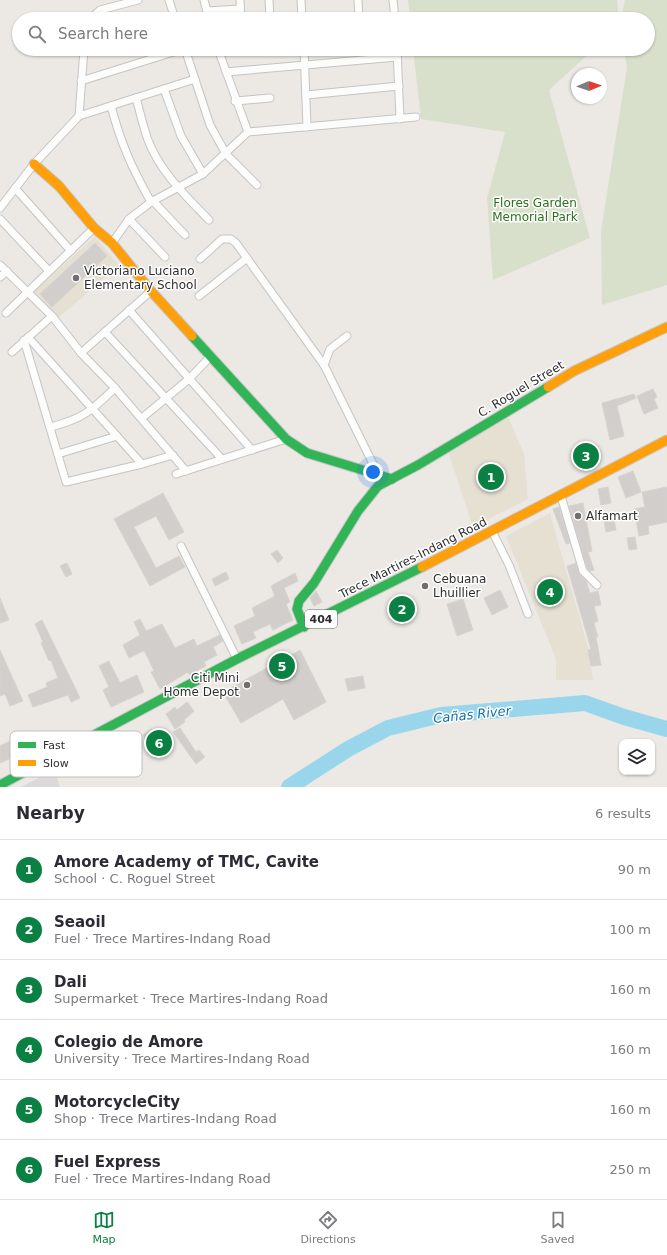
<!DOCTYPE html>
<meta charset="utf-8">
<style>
body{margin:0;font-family:"DejaVu Sans",sans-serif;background:#f7f7f7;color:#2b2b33}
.controls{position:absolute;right:12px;bottom:12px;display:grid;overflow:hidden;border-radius:8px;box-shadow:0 1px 3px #0004}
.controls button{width:36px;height:36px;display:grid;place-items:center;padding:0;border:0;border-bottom:1px solid #e1e1e2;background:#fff;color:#2b2b33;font:20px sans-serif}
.compass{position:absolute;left:571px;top:68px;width:36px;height:36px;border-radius:50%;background:#fff;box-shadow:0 1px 3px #0004;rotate:88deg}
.you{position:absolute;left:373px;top:472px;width:14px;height:14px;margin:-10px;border:3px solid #fff;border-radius:50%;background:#1a73e8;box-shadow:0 0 0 6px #1a73e833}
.badge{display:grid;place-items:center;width:26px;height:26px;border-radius:50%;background:#0b8043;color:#fff;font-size:13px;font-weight:700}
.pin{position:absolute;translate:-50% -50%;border:2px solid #fff;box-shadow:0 1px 4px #0006}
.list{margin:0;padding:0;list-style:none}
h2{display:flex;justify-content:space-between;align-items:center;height:52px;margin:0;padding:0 16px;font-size:17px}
h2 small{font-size:13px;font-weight:400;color:#7c7c81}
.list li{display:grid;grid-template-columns:26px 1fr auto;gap:12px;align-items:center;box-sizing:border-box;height:60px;padding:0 16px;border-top:1px solid #e1e1e2}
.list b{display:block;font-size:15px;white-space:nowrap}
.list p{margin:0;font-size:13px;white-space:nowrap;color:#7c7c81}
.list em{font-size:13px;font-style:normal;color:#7c7c81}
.icon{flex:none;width:22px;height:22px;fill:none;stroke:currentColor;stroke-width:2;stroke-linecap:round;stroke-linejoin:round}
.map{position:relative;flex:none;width:667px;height:787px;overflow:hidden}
.search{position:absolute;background:#fff;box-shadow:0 1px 3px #0004;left:12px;right:12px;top:12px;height:44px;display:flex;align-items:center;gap:10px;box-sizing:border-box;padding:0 14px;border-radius:22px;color:#7c7c81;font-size:15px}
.sheet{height:412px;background:#fff}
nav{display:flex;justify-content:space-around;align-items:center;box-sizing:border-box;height:56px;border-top:1px solid #e1e1e2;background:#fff;font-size:11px;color:#7c7c81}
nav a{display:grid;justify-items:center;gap:2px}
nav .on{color:#0b8043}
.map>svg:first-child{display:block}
.industrial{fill:#dcd9db}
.education{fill:#e6e0d3}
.cemetery{fill:#d8e0cc}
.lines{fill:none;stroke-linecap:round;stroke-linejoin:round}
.river{stroke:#99d6ec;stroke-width:16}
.building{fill:#d1cecb;stroke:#d7d4d0}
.street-casing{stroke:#c5c4c5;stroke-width:9}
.fast-casing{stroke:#c5c4c5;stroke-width:11}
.slow-casing{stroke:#c5c4c5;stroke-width:11}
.street{stroke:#fcfcfb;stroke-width:7}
.fast{stroke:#30b455;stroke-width:9}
.slow{stroke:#ff9f0a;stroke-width:9}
.poi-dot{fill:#706f6e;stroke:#fff;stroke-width:1.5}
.labels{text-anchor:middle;stroke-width:3;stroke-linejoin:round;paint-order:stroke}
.shield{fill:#fff;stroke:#6d6d6d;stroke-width:1}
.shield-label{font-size:11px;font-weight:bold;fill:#2e2e2e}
.park-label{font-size:12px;fill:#2c6e1b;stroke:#fff}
.poi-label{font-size:12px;fill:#2e2e2e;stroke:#fff;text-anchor:start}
.street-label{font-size:12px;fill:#2e2e2e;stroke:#fff}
.water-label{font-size:13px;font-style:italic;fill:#0d6fa3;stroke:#fff}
.key{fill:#fff;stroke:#c0c0c0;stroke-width:1}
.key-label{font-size:11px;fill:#2e2e2e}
</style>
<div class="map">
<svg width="667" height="787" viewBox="0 0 667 787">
<rect width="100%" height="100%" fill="#ece8e4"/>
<!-- industrial -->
<polygon class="industrial" points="54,770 60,787 21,787"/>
<!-- education -->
<g class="education">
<polygon points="95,237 119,265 57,319 34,291"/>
<polygon points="507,414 524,454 528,499 473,527 448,451"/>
<polygon points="550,513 588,647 593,680 556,680 556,659 506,536"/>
</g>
<!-- cemetery -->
<g class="cemetery">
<polygon points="408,0 617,0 619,19 410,19"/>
<polygon points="625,0 667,0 667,285 602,305 601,231 627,67 624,49 648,49 648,19 621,19"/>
<polygon points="413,49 594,49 549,90 590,238 493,280 487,198 505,132 421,119"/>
</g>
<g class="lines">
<!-- river -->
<polyline class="river" points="289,787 348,749 388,728 441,715 585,703 624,717 667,729"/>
</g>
<!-- building -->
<g class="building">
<polygon points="95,243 107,256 52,307 40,294"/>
<polygon points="653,389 657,397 654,399 658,408 644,414 637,396"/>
<polygon points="634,394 636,398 617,406 624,436 610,440 602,403"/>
<polygon points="633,471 641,492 626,498 618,477"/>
<polygon points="608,487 611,503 601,505 598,489"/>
<polygon points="667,487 667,522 648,526 649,534 639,536 634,509 645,507 642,492"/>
<polygon points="163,493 184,532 169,540 156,516 134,527 156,568 179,556 185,567 150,586 114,519"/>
<polygon points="583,503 592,551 588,552 594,570 590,571 587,568 569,506"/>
<polygon points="559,507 570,543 566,544 553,509"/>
<polygon points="614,519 616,530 606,532 604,520"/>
<polygon points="635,537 637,549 629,550 627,538"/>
<polygon points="277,550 283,558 278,563 271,554"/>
<polygon points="67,563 72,574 66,577 60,566"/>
<polygon points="576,563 579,574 586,581 590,593 598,591 601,605 594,606 598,621 594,623 598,637 596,637 601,665 591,666 588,650 591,649 567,566"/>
<polygon points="226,572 229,579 215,586 212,579"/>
<polygon points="295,573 298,581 284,588 290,602 286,604 293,620 273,630 270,624 253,632 256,638 242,644 234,626 255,616 252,608 275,596 271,586"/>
<polygon points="500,590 508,607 492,615 484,598"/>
<polygon points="316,591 322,602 314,606 310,598"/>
<polygon points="404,597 408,606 396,610 392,602"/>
<polygon points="0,598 9,620 0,623"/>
<polygon points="463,599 473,630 457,636 447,604"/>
<polygon points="140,619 146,631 162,624 175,648 194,639 197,646 220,635 223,641 213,647 217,655 204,662 206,666 189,675 188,672 160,689 151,672 154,671 145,652 143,651 129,658 123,645 140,635 134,622"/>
<polygon points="42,620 80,698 71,702 68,695 33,707 28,695 47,687 46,683 58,678 51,660 49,661 41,643 43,642 35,624"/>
<polygon points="0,650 23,701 10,706 5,694 0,696"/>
<polygon points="300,650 326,702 294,720 283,699 241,723 223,692"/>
<polygon points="109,661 120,683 137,675 144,692 111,707 103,690 109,687 99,666"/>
<polygon points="363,676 365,688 348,691 345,679"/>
<polygon points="187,702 194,711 184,720 185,722 175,729 166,714 175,707 177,710"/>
<polygon points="180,728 196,752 199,750 205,757 196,764 173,732"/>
<polygon points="152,729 164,748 155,753 143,735"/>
<polygon points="14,739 21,754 0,763 0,746"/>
</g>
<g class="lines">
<!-- street casing -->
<g class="street-casing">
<g id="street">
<polyline points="169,0 175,19"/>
<polyline points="204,0 209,19"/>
<polyline points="240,0 241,19"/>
<polyline points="269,0 270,19"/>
<polyline points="301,0 302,19"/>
<polyline points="358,0 359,19"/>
<polyline points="393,0 395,19"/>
<polyline points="207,11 240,9"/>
<polyline points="90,19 100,10 138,0"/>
<polyline points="185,49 210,125 226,154 257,185"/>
<polyline points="218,49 248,132"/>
<polyline points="304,49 307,127"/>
<polyline points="397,49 400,119"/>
<polyline points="226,72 397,57"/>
<polyline points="81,81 183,49"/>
<polyline points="164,89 181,136 203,174"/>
<polyline points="306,95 399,86"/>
<path d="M136 98C140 112 143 126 148 140 160 172 186 196 209 220"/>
<polyline points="235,101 270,98"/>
<path d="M111 106C121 144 132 168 151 202"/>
<polyline points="79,116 195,79"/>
<polyline points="15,188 71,251"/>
<polyline points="153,201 185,235"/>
<polyline points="0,208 34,164 79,116 84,49"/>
<polyline points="0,219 49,271"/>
<polyline points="129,219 165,257"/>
<polyline points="112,243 129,219 151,202 203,174 248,132 416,117"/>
<polyline points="200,259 222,239 231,239 236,243 324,365 379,476"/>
<polyline points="0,265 52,316 81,353 115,388 186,471"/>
<polyline points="0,277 7,271"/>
<polyline points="199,296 247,258"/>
<polyline points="129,310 252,450"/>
<polyline points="6,313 94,228"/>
<polyline points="105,332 222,459"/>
<polyline points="28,337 142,464"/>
<polyline points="24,340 66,482 142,464 173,455"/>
<polyline points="12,352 52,316"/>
<polyline points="81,353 151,291"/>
<polyline points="324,365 330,349 347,336"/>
<polyline points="142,418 189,379 211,356"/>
<path d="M51 427C84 418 91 411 115 388"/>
<polyline points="58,454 117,436"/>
<polyline points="176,474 286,439"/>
<polyline points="561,496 583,571 597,585"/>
<polyline points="492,531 509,565 528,614"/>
<polyline points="181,546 237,659"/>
</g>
</g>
<!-- fast casing -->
<g class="fast-casing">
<g id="fast">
<polyline points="192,336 286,439 307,453 392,479"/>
<polyline points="304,627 297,609 299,601 314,583 358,511 378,486 418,465 548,387"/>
<polyline points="0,785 237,659 422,567"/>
</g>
</g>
<!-- slow casing -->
<g class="slow-casing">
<g id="slow">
<polyline points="34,164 59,186 94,228 112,243 151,291 192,336"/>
<polyline points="548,387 574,371 667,327"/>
<polyline points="422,567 667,440"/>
</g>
</g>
<!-- street -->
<use href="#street" class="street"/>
<!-- fast -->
<use href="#fast" class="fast"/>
<!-- slow -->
<use href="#slow" class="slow"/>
</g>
<!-- markers -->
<g class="poi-dot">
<circle cx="76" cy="278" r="4"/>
<circle cx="578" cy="516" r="4"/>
<circle cx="425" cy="586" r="4"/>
<circle cx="247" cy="685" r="4"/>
</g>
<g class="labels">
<!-- shield labels -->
<rect class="shield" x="305" y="610" width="32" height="18" rx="3"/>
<g class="shield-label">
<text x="321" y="623">404</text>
</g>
<!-- park labels -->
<g class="park-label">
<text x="535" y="207">Flores Garden<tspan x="535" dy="14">Memorial Park</tspan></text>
</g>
<!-- poi labels -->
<g class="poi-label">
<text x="84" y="275">Victoriano Luciano<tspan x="84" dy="14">Elementary School</tspan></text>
<text x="586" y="520">Alfamart</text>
<text x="433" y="583">Cebuana<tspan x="433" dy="14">Lhuillier</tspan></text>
<text x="239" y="682" text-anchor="end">Citi Mini<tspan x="239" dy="14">Home Depot</tspan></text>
</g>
<!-- street labels -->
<g class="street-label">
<text transform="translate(521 389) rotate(-31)" y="4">C. Roguel Street</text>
<text transform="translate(413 558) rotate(-27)" y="4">Trece Martires-Indang Road</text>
</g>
<!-- water labels -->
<g class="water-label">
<text transform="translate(472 714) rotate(-6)" y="5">Cañas River</text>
</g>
</g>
<!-- legend -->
<rect x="10" y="731" width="132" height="46" rx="6" class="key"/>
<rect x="18" y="742" width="18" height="6" fill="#30b455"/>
<rect x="18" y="760" width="18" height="6" fill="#ff9f0a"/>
<g class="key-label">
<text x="43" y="749">Fast</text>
<text x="43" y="767">Slow</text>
</g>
</svg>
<div class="controls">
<button><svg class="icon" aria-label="layers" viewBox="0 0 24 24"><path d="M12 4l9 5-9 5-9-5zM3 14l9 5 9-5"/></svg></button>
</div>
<svg class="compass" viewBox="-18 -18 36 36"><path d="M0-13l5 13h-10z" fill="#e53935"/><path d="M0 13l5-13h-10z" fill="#7c7c81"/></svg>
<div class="you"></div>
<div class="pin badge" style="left:491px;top:477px">1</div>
<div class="pin badge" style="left:402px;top:609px">2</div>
<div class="pin badge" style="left:586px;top:456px">3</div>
<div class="pin badge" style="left:550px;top:592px">4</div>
<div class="pin badge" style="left:282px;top:666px">5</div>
<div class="pin badge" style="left:159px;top:743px">6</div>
<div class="search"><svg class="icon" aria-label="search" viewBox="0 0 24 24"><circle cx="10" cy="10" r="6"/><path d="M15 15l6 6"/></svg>Search here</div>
</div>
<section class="sheet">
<h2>Nearby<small>6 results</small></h2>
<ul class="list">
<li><span class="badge">1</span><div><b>Amore Academy of TMC, Cavite</b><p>School · C. Roguel Street</p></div><em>90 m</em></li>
<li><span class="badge">2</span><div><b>Seaoil</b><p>Fuel · Trece Martires-Indang Road</p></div><em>100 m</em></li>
<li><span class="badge">3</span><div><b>Dali</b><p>Supermarket · Trece Martires-Indang Road</p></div><em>160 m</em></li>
<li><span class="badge">4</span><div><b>Colegio de Amore</b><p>University · Trece Martires-Indang Road</p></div><em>160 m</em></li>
<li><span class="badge">5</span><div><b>MotorcycleCity</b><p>Shop · Trece Martires-Indang Road</p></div><em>160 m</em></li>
<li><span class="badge">6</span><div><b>Fuel Express</b><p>Fuel · Trece Martires-Indang Road</p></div><em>250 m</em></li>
</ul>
</section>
<nav>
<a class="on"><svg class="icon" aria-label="map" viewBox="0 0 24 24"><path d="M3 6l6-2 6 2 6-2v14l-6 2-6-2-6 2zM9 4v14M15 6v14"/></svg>Map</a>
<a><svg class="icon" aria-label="directions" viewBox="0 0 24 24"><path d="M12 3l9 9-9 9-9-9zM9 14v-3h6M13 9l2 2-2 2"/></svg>Directions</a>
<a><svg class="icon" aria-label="saved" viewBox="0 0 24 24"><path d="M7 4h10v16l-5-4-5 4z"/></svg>Saved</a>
</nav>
